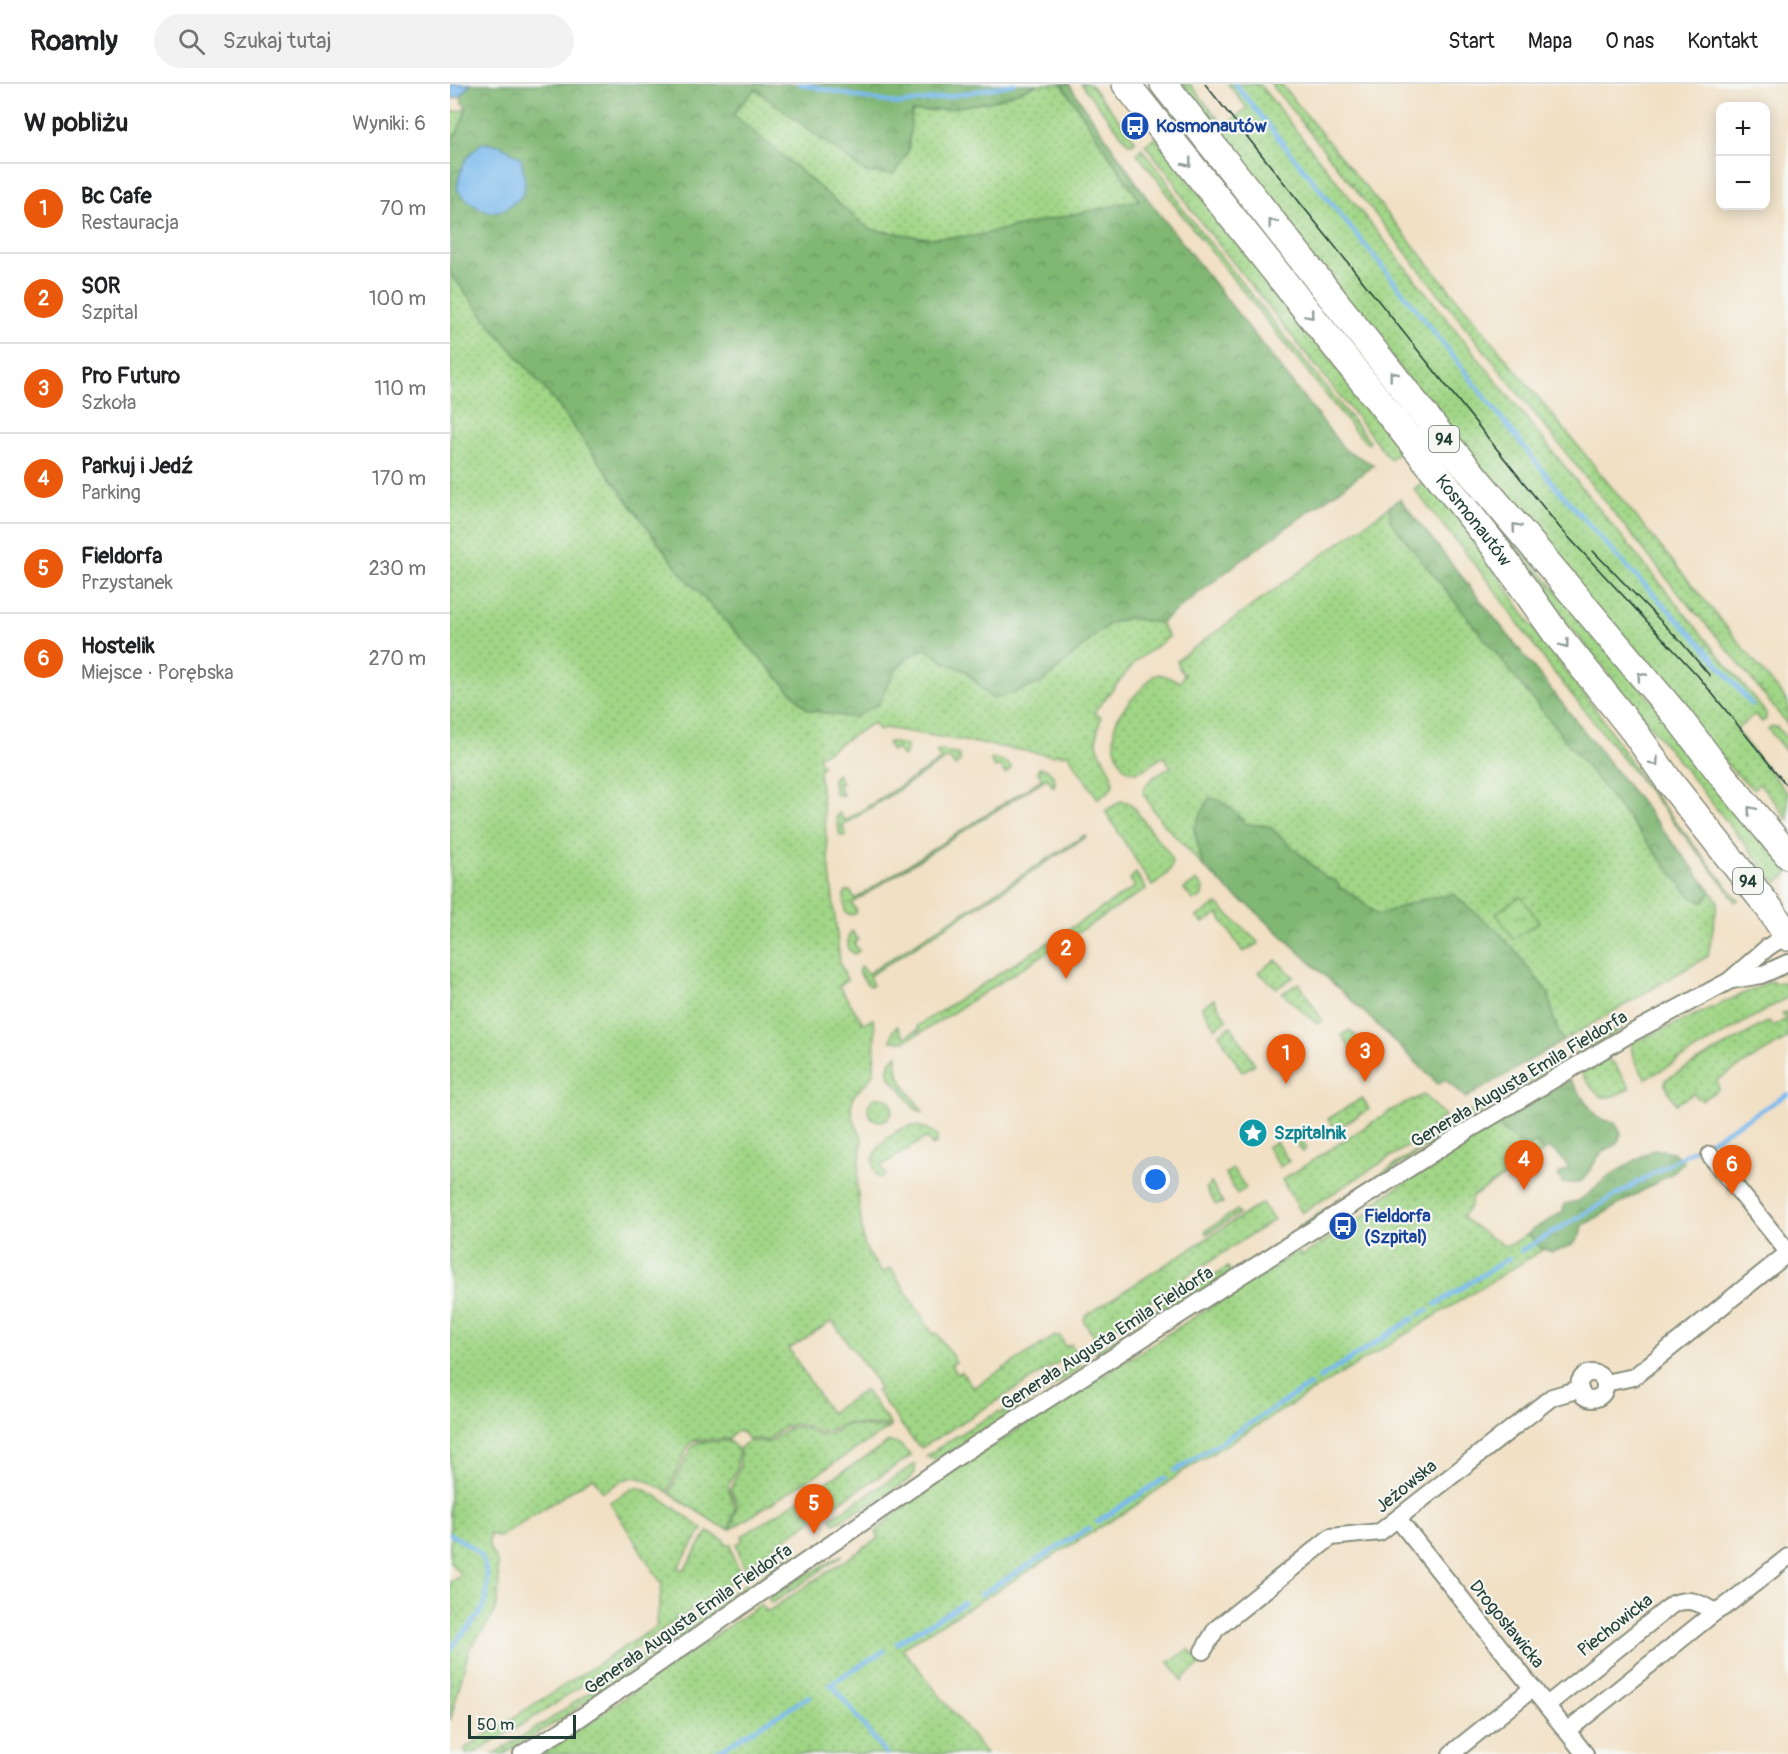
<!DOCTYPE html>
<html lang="pl">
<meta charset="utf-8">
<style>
body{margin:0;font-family:Pangolin,sans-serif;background:#f2f2f2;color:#202124}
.controls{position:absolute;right:18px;top:18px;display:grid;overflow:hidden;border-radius:12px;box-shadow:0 3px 15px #0003}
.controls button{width:54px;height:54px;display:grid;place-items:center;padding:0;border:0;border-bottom:2px solid #e0e0e0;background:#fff;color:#202124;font:30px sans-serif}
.scale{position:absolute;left:18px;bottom:15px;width:108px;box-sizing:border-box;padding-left:6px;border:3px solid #1f3d34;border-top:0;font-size:16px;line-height:21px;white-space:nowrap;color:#1f3d34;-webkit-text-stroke:4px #f6f6f2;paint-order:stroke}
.you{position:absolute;left:706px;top:1096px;width:21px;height:21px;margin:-15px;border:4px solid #fff;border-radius:50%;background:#1a73e8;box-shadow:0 0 0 9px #1a73e833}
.badge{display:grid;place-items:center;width:39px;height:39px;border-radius:50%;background:#ea580c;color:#fff;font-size:20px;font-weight:700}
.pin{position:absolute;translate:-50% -50px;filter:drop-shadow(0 2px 3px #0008)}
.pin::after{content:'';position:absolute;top:32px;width:21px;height:18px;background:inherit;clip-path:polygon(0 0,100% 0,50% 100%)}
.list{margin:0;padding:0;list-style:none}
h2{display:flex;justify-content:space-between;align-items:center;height:78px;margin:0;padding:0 24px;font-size:26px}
h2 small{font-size:20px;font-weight:400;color:#757577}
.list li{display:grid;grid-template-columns:39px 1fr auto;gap:18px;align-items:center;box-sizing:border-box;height:90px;padding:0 24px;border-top:2px solid #e0e0e0}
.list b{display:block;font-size:22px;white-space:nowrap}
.list p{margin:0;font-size:20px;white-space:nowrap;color:#757577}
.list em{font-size:20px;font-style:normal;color:#757577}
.icon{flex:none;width:33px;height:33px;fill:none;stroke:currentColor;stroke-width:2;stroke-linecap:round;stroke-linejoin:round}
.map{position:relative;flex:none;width:1338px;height:1670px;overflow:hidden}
header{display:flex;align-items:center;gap:36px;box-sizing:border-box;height:84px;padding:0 30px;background:#fff;border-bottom:2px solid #e0e0e0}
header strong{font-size:28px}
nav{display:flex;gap:33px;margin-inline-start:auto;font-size:21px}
.search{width:420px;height:54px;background:#f2f2f2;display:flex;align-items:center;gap:15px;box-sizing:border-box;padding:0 21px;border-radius:33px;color:#757577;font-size:22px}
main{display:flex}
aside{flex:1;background:#fff}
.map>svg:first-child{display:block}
.grass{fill:url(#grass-dots);stroke:#608a5d;stroke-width:1.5}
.forest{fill:url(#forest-crowns);stroke:#507a54;stroke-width:1.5}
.park{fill:url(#park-tufts);stroke:#608a5d;stroke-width:1.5}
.water{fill:#79baee;stroke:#4c7c91;stroke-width:1.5}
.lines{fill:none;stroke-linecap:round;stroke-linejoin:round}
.stream{stroke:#79baee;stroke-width:4.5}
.minor-casing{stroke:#888e7c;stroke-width:20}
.primary-casing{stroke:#888e7c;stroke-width:30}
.minor{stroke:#fff;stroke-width:16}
.primary{stroke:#fff;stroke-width:27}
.tram{stroke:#1f3d34;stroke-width:1.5}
.oneway{stroke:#8f9e9a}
.labels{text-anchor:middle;stroke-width:4.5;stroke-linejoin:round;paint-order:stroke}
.shield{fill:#f6f6f2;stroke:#60746d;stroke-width:1.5}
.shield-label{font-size:16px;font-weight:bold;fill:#1f3d34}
.transit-label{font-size:18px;font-weight:bold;fill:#164399;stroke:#f6f6f2;text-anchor:start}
.street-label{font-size:18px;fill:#1f3d34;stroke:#f6f6f2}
.culture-label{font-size:18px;font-weight:bold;fill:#0d838f;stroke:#f6f6f2;text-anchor:start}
</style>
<header>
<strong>Roamly</strong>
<div class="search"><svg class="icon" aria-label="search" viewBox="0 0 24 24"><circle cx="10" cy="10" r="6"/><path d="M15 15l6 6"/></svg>Szukaj tutaj</div>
<nav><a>Start</a><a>Mapa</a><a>O nas</a><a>Kontakt</a></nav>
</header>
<main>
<aside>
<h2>W pobliżu<small>Wyniki: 6</small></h2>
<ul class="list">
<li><span class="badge">1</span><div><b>Bc Cafe</b><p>Restauracja</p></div><em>70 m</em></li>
<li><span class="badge">2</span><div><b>SOR</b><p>Szpital</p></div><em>100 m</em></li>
<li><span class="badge">3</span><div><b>Pro Futuro</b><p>Szkoła</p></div><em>110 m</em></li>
<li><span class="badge">4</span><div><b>Parkuj i Jedź</b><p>Parking</p></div><em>170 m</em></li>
<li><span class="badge">5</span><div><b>Fieldorfa</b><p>Przystanek</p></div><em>230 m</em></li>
<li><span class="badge">6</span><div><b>Hostelik</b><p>Miejsce · Porębska</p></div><em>270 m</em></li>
</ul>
</aside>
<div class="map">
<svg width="1338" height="1670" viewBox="0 0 1338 1670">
<defs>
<pattern id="grass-dots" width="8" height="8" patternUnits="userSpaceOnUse" patternTransform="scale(1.5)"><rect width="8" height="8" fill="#a0d686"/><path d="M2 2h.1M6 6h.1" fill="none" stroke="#82af6e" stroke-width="1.8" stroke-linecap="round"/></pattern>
<pattern id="forest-crowns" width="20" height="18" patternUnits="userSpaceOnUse" patternTransform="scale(1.5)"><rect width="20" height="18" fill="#80b773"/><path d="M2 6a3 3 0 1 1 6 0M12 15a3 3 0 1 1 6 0" fill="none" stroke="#68965f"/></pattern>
<pattern id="park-tufts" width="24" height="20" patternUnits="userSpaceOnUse" patternTransform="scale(1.5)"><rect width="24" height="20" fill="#a0d686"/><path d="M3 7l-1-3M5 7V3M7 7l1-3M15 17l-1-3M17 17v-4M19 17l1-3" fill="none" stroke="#82af6e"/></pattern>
</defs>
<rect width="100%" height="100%" fill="#f6f6f2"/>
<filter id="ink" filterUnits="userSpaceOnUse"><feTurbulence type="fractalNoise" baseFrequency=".0167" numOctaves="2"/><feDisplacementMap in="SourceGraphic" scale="12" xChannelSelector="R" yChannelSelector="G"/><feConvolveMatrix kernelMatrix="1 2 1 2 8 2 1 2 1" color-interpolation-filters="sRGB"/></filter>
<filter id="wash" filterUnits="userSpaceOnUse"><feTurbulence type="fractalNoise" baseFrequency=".008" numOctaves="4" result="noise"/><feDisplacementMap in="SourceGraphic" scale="24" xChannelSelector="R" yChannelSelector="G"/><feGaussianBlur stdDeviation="1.35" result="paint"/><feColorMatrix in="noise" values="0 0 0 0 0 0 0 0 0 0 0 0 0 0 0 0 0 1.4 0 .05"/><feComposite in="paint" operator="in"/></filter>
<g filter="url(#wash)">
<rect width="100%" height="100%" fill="#f1e0c4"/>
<!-- grass -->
<g class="grass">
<polygon points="589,0 612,0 689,116 524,152 477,154 419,145 283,31 305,5 417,89 458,68 462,28 497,25 543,17"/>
<polygon points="631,0 640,0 686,57 683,60 679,60"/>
<polygon points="733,0 740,0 774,42 797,24 778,0 809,0 1132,404 1316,629 1316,635 1312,638 1305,630 1286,646 1338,710 1338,735 1310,700 1303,705 1279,683 1134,514 784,77 755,29"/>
<polygon points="821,0 831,0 1338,618 1338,641 1269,555 1229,510"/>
<polygon points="17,23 7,49 0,58 0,27 10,27"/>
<polygon points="705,53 951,363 948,369 940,375 738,122 721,92 695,61"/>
<polygon points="691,64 715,94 732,124 920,358 918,360 904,346 728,126 708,96 687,70"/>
<path d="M0 189 40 240 107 320 230 488 358 626 429 620C440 592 447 578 474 564L495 578 516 587 541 614 551 613 591 599 660 539 678 534 710 539 719 553 686 577 644 628 651 633C649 641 646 650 647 657 647 672 671 694 660 706 657 710 651 712 648 715L617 669 611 672 609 669H606L605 672 435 644 429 647 423 639 368 673 373 682 369 686 390 879 397 896 389 902 413 939 423 935 425 943 424 986 420 995 404 1011 401 1022 403 1035 412 1054 407 1103 414 1161 418 1169 432 1189 441 1184 483 1250 487 1249 506 1278 501 1281 507 1290 512 1288 523 1304 605 1252H610L616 1263 621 1260 625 1268 471 1364 462 1355 426 1307 430 1305 426 1299 427 1298 382 1237 339 1265 380 1329 415 1306 440 1340 426 1342 398 1339 373 1348 351 1341 343 1340 333 1344 319 1356 298 1355 293 1349 288 1347 283 1349 279 1355 246 1356 241 1358 238 1363 217 1408C184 1388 185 1389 153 1408L143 1393 49 1453 39 1450V1462L47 1478 49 1502 47 1521 41 1535 19 1566 0 1637V1534L5 1527 0 1515V1498L11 1491 0 1478Z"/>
<polygon points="999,382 1230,650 1338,786 1338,790 1326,799 1000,392"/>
<polygon points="979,397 1015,442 1091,555 1152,634 1190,693 1288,816 1285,818 1277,805 1099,582 1038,497 964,405 972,398"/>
<path d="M950 415 1268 817 1258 872 1113 957 1104 937 1099 910 1067 869 1047 847 1003 810 974 815 928 831C915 822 905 809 890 804 887 796 883 795 876 794L819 742 796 740 777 721 744 745 753 782 710 736 693 709C694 696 711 689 721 683L714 672C707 676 698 684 690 687 668 694 661 656 665 641 671 622 691 607 703 592L710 590 731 598 734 590 730 586 727 577 731 573Z"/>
<polygon points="1321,643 1327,643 1338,656 1338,670 1318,645"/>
<polygon points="440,658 455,661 457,664 457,669 453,673 446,665 442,667 437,659"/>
<polygon points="489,666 510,671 510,678 505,682 499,673 392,742 397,751 394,753 390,751 386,733 389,729 395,737 491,676 486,668"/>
<polygon points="542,675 551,676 561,682 560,686 555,690 550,682 545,684 541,677"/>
<path d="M589 684C599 684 605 691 605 700L603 703 597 694 402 819 407 827 405 830 400 831 395 828 394 811 396 807H400L405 815 592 695 587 687Z"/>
<polygon points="387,690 392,699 388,702 393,711 387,711 384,708 383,695"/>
<path d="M671 717 677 718 681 720C689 730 696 741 704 751 723 773 733 782 702 802L655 727Z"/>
<polygon points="635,751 636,753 419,892 423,901 420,902 416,899 408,887 411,882 417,890"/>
<polygon points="686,789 696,805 471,949 467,942 685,803 680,795"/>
<path d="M746 797C754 801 755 808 749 815L743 816 734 805Z"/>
<polygon points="767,820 809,859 793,868 768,830 753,839 746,833"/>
<polygon points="402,847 408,856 404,859 409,867 404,870 398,865 398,853"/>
<polygon points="826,876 844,893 827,904 808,888"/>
<path d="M1322 897 1324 899 1333 898 1338 903V913L1196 995C1190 984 1179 971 1182 959Z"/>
<polygon points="849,899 872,936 867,940 832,909"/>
<polygon points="764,915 777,936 765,944 752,923"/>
<polygon points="1338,928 1338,954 1267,996 1269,1005 1252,1016 1247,1014 1244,1009 1226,1020 1215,1001 1215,996 1319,937 1323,943 1336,935 1332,929"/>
<polygon points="447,942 454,953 467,946 469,950 454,957 441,957 443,947"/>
<polygon points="781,942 805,980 792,988 769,950"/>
<polygon points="1169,942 1172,945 1123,974 1122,971 1161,949"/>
<polygon points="900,946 912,957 900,965 892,951"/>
<path d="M448 971C441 990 463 1013 473 1028 460 1025 460 1017 453 1007 450 1003 445 1001 442 996 436 987 438 976 448 971Z"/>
<path d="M1156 975 1163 978 1180 1004C1150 1021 1150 1014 1131 989Z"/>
<path d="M1110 978 1111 981 1028 1031 1023 1033 1015 1031C1045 1011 1078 996 1110 978Z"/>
<polygon points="974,1011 995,1032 961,1060 852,1129 832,1096 945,1024"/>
<circle cx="430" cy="1025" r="12"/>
<polygon points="912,1014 919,1025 885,1046 878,1035"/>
<polygon points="1000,1040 999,1048 996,1051 850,1145 849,1142 968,1066 981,1054"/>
<polygon points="1047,1040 1056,1049 1085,1058 1093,1068 1022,1113 1020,1123 1012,1133 1042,1155 1049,1156 1049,1160 1058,1162 1078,1150 1091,1164 1094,1165 735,1386 682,1424 452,1564 536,1670 92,1670 311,1520 317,1528 429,1454 426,1448 451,1423 453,1426 457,1424 454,1420 500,1389 848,1167 852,1172 923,1126 920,1121"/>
<path d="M461 1042C471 1042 481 1045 487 1052V1059L482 1062 477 1053 431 1082 436 1091 432 1094 427 1092C414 1069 440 1046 461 1042Z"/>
<polygon points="846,1046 857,1064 853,1068 840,1049"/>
<polygon points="826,1058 839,1077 830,1083 817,1063"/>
<polygon points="783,1085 796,1104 787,1110 775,1090"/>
<polygon points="761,1099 773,1119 766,1121 756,1105"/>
<polygon points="812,1119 824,1136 715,1206 666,1243 646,1255 634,1238 635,1232"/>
<polygon points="787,1126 789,1130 757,1150 755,1147"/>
<polygon points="778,1183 781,1189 656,1269 652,1270 644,1268 671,1251 737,1202 740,1206"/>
<polygon points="630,1277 630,1282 624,1289 491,1375 481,1375 476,1372 521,1343 549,1328 551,1330 554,1329 553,1326"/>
<path d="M399 1341 427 1344 442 1342 281 1445 287 1422 281 1404 290 1383V1364L298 1357 320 1358C327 1354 332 1347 339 1344 353 1339 363 1352 377 1350 385 1349 390 1342 399 1341Z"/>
<polygon points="279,1357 288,1365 287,1384 278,1402 285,1423 279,1445 270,1442 219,1409 243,1361 249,1358"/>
<polygon points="439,1358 449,1360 461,1372 377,1426 374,1424 367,1428 368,1432 327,1460 297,1487 290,1474 287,1460 293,1456 292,1452"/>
<path d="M465 1380V1388C454 1405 403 1429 384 1439L381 1434Z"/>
<path d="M185 1403C205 1406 235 1433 253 1445L228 1483 234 1486 258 1448 274 1456 275 1460H281L284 1476 292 1491 96 1626 23 1670H16L15 1664 206 1543 212 1500 160 1418Z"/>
<polygon points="343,1466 345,1466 326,1486 308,1499 308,1495"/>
<polygon points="392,1471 391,1473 324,1518 321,1518 318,1514 335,1502 338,1506 341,1503 339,1500"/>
<polygon points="297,1499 300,1504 114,1633 54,1670 43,1670 96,1638"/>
<polygon points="739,1565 751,1580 734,1593 733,1597 718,1577 722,1577"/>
</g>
<!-- forest -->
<g class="forest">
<path d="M20 0H589L543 17 497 25 462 28 458 68 444 90 417 89 305 5 283 30 419 145 477 154 524 152 689 116 612 0H619L697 114 894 365 924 381 794 474 710 539 678 534 660 539 591 599 551 613 541 614 516 587 495 578 474 564C447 578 440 592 429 620L403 634 358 626 230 488 107 320 40 240 0 189V58L7 49 17 23 12 19 11 12Z"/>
<polygon points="950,415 1261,807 1254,818 1241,813 941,438 939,422"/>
<path d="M759 714C775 715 785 729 796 740L819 742 876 794C883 795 887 796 890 804 905 809 915 822 928 831L974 815 1003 810 1047 847 1067 869 1099 910 1104 937 1113 957 1016 1014 995 995 988 1000 916 930 801 823 786 813 753 782 744 745Z"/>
<polygon points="1120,996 1146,1032 1153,1036 1165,1038 1171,1049 1168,1059 1151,1069 1133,1096 1128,1099 1113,1099 1108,1091 1119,1084 1110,1072 1099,1064 1093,1068 1085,1058 1079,1063 1067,1058 1047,1040"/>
<path d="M1204 1065 1223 1068 1234 1078 1221 1090 1132 1142C1130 1161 1119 1163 1102 1168L1091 1164 1078 1150 1083 1145 1113 1128 1114 1120 1128 1117 1142 1107 1157 1093Z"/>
</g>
<!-- park -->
<polygon class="park" points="1071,812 1089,838 1063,855 1046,829"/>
<!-- water -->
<g class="water">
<polygon points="0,0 20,0 11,12 0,15"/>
<path d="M32 59 51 61 71 74C73 84 77 98 74 107 72 114 66 118 61 121 40 137 22 122 7 106 10 83 14 73 32 59Z"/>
</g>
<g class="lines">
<!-- stream -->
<g class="stream">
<polyline points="350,0 414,14 449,20 485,15 564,0"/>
<polyline points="785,0 947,201 1104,401 1166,471 1254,563 1302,621"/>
<polyline points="1260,1057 1338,1010"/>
<polyline points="1071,1167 1243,1066"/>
<polyline points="985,1221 1059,1174"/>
<polyline points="970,1230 978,1226"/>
<polyline points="869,1295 964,1234"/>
<polyline points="725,1387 860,1301"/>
<polyline points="647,1438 715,1394"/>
<path d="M0 1450C28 1467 37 1468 37 1503 37 1511 36 1519 32 1526 24 1541 9 1551 0 1566"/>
<polyline points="530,1511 639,1444"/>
<polyline points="447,1559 514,1519"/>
<polyline points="381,1599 436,1670"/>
<polyline points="380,1600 434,1567"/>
<polyline points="263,1670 360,1612"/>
</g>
</g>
</g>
<g filter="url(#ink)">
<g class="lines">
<!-- minor casing -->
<g class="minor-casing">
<g id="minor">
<polyline points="1282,896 1311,891 1338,879"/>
<polyline points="1260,1071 1338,1168"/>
<circle cx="1142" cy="1302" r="13"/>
<polyline points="1155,1299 1184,1293 1338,1169"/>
<polyline points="948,1435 1135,1670"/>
<polyline points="1265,1528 1277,1521 1338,1473"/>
<polyline points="753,1567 766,1545 881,1453 930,1448 1102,1313 1130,1305"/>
<path d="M1097 1621 1223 1520C1241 1513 1249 1519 1265 1528L1117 1647"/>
<polyline points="72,1670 111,1647 507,1373 1017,1047 1178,951 1279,897 1318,863 1337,851"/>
<polyline points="1001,1670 1083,1604"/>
</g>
</g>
<!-- primary casing -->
<g class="primary-casing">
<g id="primary">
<path id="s1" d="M676 0 1043 460 1105 548 1184 647 1219 697 1320 825 1338 853"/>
<polyline points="714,0 1002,366 1230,636 1272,691 1338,771"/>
</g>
</g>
<!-- minor -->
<use href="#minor" class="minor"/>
<!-- primary -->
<use href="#primary" class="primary"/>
<!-- tram -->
<g class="tram">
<polyline points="755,0 1110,444 1248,592 1338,703"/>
<polyline points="1143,467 1232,559 1260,592"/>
</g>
</g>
<!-- one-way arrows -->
<defs><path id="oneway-chevron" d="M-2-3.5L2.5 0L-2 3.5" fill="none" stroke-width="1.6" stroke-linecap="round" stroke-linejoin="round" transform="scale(1.5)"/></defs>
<g class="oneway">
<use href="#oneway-chevron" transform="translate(738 79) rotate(52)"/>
<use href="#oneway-chevron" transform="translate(822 139) rotate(-128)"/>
<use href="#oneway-chevron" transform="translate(860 231) rotate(51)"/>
<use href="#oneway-chevron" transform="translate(943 291) rotate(-128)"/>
<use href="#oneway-chevron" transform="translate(1066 443) rotate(-130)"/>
<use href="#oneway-chevron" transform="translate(1115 560) rotate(53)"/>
<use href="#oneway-chevron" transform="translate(1191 592) rotate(-130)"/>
<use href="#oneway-chevron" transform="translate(1205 678) rotate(55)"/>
<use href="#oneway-chevron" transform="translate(1301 726) rotate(-130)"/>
</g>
</g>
<!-- icons -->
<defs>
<g id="bus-disc" transform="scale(1.5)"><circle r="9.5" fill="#1a4fb4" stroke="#f6f6f2"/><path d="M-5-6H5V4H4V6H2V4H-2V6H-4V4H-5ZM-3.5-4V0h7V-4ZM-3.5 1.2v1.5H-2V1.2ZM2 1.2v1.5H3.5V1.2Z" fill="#fff"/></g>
<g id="sight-disc" transform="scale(1.5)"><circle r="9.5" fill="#0f9aa8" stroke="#f6f6f2"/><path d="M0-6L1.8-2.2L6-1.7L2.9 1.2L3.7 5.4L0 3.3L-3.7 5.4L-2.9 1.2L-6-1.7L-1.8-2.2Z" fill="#fff"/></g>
</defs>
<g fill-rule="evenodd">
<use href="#bus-disc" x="685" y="42"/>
<use href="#sight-disc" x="803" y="1049"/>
<use href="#bus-disc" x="893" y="1142"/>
</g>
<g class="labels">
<!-- shield labels -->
<g class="shield">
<rect x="979" y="342" width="30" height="26" rx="4.5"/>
<rect x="1283" y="784" width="30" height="26" rx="4.5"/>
</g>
<g class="shield-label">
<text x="994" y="361">94</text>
<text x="1298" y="803">94</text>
</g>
<!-- transit labels -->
<g class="transit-label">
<text x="706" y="48">Kosmonautów</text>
<text x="914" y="1138">Fieldorfa<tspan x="914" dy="21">(Szpital)</tspan></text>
</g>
<!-- street labels -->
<g class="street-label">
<text dy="6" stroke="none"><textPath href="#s1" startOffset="558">Kosmonautów</textPath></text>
<text transform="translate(1069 995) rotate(-31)" y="6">Generała Augusta Emila Fieldorfa</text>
<text transform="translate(657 1254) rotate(-33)" y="6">Generała Augusta Emila Fieldorfa</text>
<text transform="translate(956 1402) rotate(-39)" y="6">Jeżowska</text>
<text transform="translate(238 1535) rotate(-35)" y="6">Generała Augusta Emila Fieldorfa</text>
<text transform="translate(1057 1540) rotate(51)" y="6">Drogosławicka</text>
<text transform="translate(1165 1541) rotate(-38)" y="6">Piechowicka</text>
</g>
<!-- culture labels -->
<g class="culture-label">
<text x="824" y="1055">Szpitalnik</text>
</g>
</g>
</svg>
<div class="controls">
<button>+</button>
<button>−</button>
</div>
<div class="scale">50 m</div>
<div class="you"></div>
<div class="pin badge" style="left:836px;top:1000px">1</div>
<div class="pin badge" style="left:616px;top:895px">2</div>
<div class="pin badge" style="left:915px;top:998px">3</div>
<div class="pin badge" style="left:1074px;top:1106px">4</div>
<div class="pin badge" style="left:364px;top:1450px">5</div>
<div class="pin badge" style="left:1282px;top:1111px">6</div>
</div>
</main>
